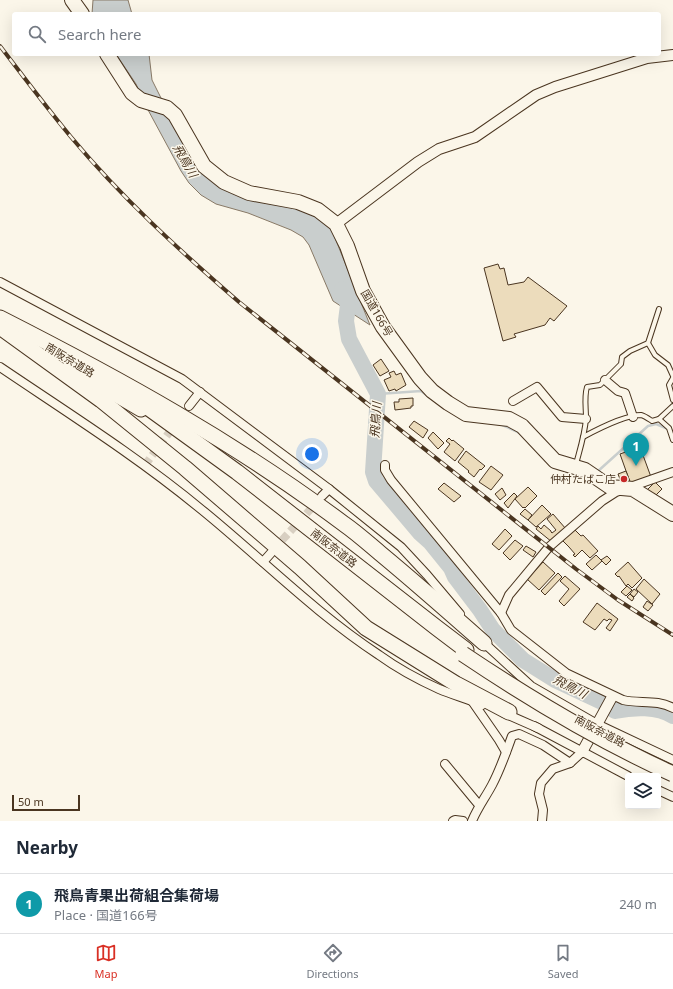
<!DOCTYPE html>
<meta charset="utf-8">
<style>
body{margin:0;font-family:"Noto Sans","Noto Sans JP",sans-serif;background:#f6f6f7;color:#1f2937}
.controls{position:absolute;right:12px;bottom:12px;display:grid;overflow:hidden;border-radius:4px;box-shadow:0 4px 16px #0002}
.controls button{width:36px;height:36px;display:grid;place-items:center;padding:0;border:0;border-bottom:1px solid #e0e1e3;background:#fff;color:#1f2937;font:20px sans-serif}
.scale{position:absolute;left:12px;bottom:10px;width:68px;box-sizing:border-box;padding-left:4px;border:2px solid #4a3520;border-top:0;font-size:11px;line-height:14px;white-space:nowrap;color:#4a3520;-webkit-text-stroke:3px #fbf6e9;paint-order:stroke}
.you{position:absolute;left:312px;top:454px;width:14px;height:14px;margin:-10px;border:3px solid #fff;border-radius:50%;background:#1a73e8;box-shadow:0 0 0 6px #1a73e833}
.badge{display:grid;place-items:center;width:26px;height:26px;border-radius:50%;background:#d93025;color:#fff;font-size:13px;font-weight:700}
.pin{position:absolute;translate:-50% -33px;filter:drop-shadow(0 1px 2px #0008)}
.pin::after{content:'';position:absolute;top:21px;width:14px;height:12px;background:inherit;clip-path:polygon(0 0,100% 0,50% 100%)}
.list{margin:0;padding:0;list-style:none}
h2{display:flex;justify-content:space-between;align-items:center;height:52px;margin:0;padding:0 16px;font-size:17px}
h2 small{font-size:13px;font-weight:400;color:#747a83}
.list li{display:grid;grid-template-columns:26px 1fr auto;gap:12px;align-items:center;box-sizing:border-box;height:60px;padding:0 16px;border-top:1px solid #e0e1e3}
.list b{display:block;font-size:15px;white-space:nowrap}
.list p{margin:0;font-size:13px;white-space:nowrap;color:#747a83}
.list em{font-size:13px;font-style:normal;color:#747a83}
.icon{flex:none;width:22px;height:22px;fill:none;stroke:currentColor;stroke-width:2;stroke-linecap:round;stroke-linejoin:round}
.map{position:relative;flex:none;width:673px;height:821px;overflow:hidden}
.search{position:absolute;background:#fff;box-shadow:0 4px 16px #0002;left:12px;right:12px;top:12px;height:44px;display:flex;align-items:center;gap:10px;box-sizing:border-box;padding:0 14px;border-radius:4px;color:#747a83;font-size:15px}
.sheet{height:112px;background:#fff}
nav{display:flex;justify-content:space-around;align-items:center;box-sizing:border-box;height:56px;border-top:1px solid #e0e1e3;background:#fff;font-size:11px;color:#747a83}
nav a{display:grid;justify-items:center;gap:2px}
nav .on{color:#d93025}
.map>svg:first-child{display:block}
.water{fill:#c9cecd;stroke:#887966}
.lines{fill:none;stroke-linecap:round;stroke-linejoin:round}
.stream{stroke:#c9cecd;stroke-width:2.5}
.river{stroke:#c9cecd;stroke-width:16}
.building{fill:#ecdcbc;stroke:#4a3520}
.minor-tunnel{stroke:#d8cfc1;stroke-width:8;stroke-dasharray:8 4;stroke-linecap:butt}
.service-casing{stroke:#4a3520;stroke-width:6}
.minor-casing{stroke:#4a3520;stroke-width:10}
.tertiary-casing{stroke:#4a3520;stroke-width:12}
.trunk-casing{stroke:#4a3520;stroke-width:16}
.motorway-casing{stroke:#4a3520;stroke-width:17}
.service{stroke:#fbf6e9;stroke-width:4}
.minor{stroke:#fbf6e9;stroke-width:8}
.tertiary{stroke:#fbf6e9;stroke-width:10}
.trunk{stroke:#fbf6e9;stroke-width:14}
.motorway{stroke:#fbf6e9;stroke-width:15}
.rail-casing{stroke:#4a3520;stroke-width:4}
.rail{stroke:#fbf6e9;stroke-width:2.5;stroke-dasharray:8;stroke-linecap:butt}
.motorway-bridge-casing{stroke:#4a3520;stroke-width:17;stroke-linecap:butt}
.motorway-bridge{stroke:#fbf6e9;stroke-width:15}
.poi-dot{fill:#c62828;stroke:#fbf6e9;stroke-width:1.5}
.labels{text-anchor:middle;stroke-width:3;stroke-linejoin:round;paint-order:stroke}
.street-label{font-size:11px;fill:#4a3520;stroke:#fbf6e9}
.poi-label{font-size:11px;fill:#4a3520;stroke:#fbf6e9;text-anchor:end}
.water-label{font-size:12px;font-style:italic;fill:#4a3520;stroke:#fbf6e9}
</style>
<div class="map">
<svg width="673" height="821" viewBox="0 0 673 821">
<rect width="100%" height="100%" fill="#fbf6e9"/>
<!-- water -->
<g class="water">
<polygon points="93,0 128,0 132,14 92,14"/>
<polygon points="116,54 149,54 152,80 174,124 202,170 291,205 320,219 331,228 370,325 333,301 309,245 303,237 291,230 248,213 216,204 201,195 189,183 181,171 147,108 136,84"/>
</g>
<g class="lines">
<!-- stream -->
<g class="stream">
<polyline points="378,394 421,391 429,397"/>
<polyline points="500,424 520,433"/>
<polyline points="597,472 648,426 656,424 673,431"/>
</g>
<!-- river -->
<path class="river" d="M342 289 348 305 346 321 349 339 378 394 373 472 376 481 420 533 430 542 451 568 455 577 480 610 493 630 523 660 555 680 602 702 615 711C633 707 658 706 673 716"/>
</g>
<!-- building -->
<g class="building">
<polygon points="498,264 500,269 504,268 508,285 524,282 528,277 567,306 554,321 550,318 545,325 514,334 516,337 503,341 484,268"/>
<polygon points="381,359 389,371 380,376 373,365"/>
<polygon points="394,371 396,375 401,373 406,385 396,391 395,389 389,391 384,380 391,377 389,373"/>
<polygon points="413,398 413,406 411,406 411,408 395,410 394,402 399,402 399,399"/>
<polygon points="414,421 428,430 423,438 409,427"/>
<polygon points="433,432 444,443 438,449 428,438"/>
<polygon points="449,438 452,441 453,440 464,449 455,461 444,452 450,444 446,441"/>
<polygon points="640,447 651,477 631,485 620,454"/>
<polygon points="466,451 485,466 481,470 480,469 474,477 468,472 469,471 458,462"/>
<polygon points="491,466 503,475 491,490 479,482"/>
<polygon points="626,471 631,484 623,487 618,474"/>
<polygon points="655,482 662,489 653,498 646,491"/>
<polygon points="444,483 461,496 454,502 438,489"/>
<polygon points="528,487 537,496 525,508 524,507 523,508 515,499"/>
<polygon points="502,488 506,495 500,500 495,494"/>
<polygon points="514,493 517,496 508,508 504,503"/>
<polygon points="542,505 551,514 536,527 528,520"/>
<polygon points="525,509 532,515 528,520 520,514"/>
<polygon points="553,514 566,529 552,542 536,529 538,526 541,529 544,525 551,531 551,532 552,533 556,530 547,519"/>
<polygon points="505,529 512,536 499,550 492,544"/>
<polygon points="574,529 581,536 583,535 598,551 590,558 582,550 575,557 573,555 575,554 569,547 561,539"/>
<polygon points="515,540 523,546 510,560 503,553"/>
<polygon points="526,546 536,552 533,557 523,550"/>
<polygon points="596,555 602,561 592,570 586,564"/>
<polygon points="607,556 611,560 606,565 601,560"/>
<polygon points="543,562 555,573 539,590 527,579"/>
<polygon points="628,562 642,578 632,588 628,584 626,586 619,576 618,577 615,574"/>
<polygon points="558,573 562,577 545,595 541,591"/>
<polygon points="565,576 580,589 564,606 559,601 569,589 560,581"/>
<polygon points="644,579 660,594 652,604 636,589"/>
<polygon points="627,586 632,590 626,596 621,592"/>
<polygon points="634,589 638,592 634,597 630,594"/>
<polygon points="630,594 634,598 632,601 627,597"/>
<polygon points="647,601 653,605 648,611 643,607"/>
<polygon points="597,603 618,619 610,631 606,628 612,620 609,619 607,621 604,619 595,630 583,622"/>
</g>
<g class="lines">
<!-- minor-tunnel -->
<g class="minor-tunnel">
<polyline points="145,465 189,406"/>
<polyline points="274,549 318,501"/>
</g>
<!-- service casing -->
<g class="service-casing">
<g id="service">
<polyline points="648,343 655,355 668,365 673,376"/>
<polyline points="673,378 669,385 673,400"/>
<polyline points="659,419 673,406"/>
<path d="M583 437C596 430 626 415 641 415 645 416 649 419 652 421L659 419 669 428 673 440"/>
<path d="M576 464C580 449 585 434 586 418 586 407 584 397 587 387L600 385 621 364 622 357 630 351 648 343 659 309"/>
</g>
</g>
<!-- minor casing -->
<g class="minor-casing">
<g id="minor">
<polyline points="0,282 182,379 329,489 401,547 427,575 460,614"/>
<path d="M0 367C68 413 138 457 202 510 261 558 315 613 379 655 397 668 419 680 439 689 453 695 468 699 482 705"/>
<polyline points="605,380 618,391 625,393 633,417"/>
<polyline points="513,401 537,387 562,417 586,419"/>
<polyline points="189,406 200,392"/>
<path d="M385 465V470L391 480 501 613 511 630 566 673 623 700C639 704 657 699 673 708"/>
<polyline points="322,496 329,489"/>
<polyline points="263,562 271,553"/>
<polyline points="501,613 509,595 549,547 602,501 616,492 673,472"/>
<polyline points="482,641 531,686 597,724 673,760"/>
<polyline points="472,701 499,740 506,752"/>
<polyline points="504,713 538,728"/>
<polyline points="534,726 628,776"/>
<polyline points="445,764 479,805"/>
<polyline points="658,790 673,797"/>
<polyline points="453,821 455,820 463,821"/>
<path d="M472 821C478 807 485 798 492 785 500 770 506 753 512 736L519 734 543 745 570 763 582 752"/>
<polyline points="542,821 543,810 539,794 541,783 553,769 570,763"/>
</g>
</g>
<!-- tertiary casing -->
<g class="tertiary-casing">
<g id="tertiary">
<polyline points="336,224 418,162 439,149 475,137 536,95 555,87 647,58 673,55"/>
<polyline points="582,752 612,697"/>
</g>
</g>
<!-- trunk casing -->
<g class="trunk-casing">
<g id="trunk">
<polyline points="72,0 82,14"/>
<polyline points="107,54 132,93 141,100 167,108 175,115 204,166 224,182 249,193 298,202 318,210 336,224 347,246 363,291 383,327 420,378 432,391 448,403 466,414 509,419 522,426 555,461 585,470 610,487 633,489 673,514"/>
</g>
</g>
<!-- motorway casing -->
<g class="motorway-casing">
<g id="motorway">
<path d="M0 318C120 379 236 443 344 524 357 533 369 544 381 554 416 583 450 613 484 643"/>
<polyline points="0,327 101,400 185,468 300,567 366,628 456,684 509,712"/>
<polyline points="70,367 141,409"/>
<polyline points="134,399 150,409 237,472 437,628 466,650"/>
</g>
</g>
<!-- service -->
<use href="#service" class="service"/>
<!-- minor -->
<use href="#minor" class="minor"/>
<!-- tertiary -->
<use href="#tertiary" class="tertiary"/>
<!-- trunk -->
<use href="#trunk" class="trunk"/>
<!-- motorway -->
<use href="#motorway" class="motorway"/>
<!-- rail casing -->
<g class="rail-casing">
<path id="rail" d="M0 46C23 76 46 107 71 137 121 197 180 251 239 302L576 569 618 600 673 635"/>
</g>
<!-- rail -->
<use href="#rail" class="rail"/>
<!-- motorway-bridge casing -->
<g class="motorway-bridge-casing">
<path id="motorway-bridge" d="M463 654C530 699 600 741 673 774"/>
</g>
<!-- motorway-bridge -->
<use href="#motorway-bridge" class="motorway-bridge"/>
</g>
<!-- markers -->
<circle class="poi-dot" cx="624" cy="479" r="4"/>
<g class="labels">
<!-- street labels -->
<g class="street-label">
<text transform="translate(377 313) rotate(60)" y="4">国道166号</text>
<text transform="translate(70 360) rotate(31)" y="4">南阪奈道路</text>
<text transform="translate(334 548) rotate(38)" y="4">南阪奈道路</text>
<text transform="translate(600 731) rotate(28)" y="4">南阪奈道路</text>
</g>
<!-- poi labels -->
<g class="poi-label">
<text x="616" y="483">仲村たばこ店</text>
</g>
<!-- water labels -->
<g class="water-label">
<text transform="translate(185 161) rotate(60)" y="4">飛鳥川</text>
<text transform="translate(376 420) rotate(-86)" y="4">飛鳥川</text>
<text transform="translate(570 687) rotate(28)" y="4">飛鳥川</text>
</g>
</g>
</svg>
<div class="controls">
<button><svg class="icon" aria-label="layers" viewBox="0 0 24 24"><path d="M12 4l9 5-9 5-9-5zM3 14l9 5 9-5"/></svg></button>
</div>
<div class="scale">50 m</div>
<div class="you"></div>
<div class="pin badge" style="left:636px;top:466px;background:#0f9aa8">1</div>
<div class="search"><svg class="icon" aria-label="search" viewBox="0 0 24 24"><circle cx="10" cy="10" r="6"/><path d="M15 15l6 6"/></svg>Search here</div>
</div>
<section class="sheet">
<h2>Nearby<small></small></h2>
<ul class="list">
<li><span class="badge" style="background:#0f9aa8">1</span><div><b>飛鳥青果出荷組合集荷場</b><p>Place · 国道166号</p></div><em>240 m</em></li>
</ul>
</section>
<nav>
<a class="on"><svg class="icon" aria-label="map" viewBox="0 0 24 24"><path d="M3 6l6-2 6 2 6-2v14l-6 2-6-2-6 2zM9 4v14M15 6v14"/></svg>Map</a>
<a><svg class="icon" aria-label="directions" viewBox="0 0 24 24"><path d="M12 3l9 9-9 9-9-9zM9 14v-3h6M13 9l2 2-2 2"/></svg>Directions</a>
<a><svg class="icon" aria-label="saved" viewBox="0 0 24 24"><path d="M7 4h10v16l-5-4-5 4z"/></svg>Saved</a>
</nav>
